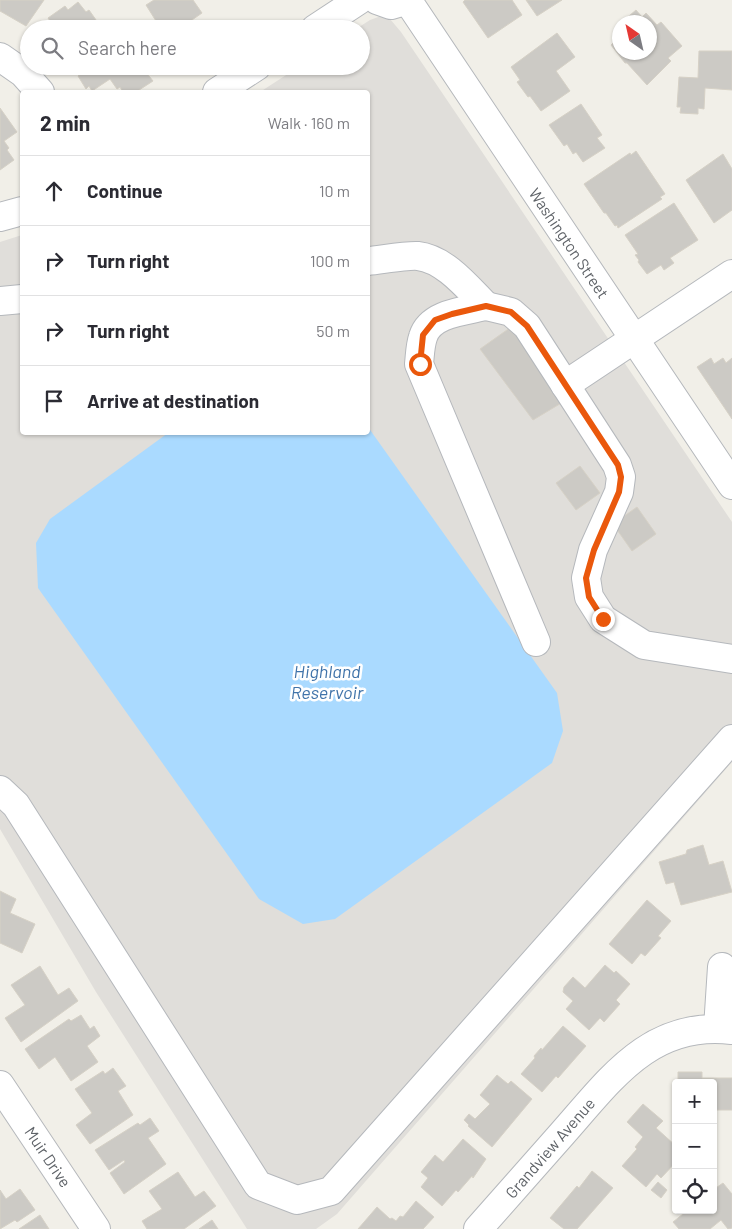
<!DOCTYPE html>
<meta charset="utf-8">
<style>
body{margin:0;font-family:Barlow,sans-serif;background:#f7f7f7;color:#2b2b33}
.controls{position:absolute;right:15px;bottom:15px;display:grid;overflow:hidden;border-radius:5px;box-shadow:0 1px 4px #0004}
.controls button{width:45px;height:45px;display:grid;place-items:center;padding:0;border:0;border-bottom:1px solid #e1e1e2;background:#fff;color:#2b2b33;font:25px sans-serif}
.compass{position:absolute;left:612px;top:15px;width:45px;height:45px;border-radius:50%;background:#fff;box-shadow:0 1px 4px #0004;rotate:326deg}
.stop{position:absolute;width:15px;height:15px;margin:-11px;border:4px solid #ea580c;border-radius:50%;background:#fff}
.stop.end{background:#ea580c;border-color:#fff;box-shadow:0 1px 5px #0008}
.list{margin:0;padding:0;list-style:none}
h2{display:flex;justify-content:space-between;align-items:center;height:65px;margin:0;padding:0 20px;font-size:21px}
h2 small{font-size:16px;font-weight:400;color:#7c7c81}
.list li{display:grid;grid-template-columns:32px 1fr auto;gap:15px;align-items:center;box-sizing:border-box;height:70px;padding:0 20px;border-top:1px solid #e1e1e2}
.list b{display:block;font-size:19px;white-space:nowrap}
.list em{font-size:16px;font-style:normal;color:#7c7c81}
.icon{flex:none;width:28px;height:28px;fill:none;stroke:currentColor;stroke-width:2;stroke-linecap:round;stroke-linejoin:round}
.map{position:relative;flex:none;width:732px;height:1229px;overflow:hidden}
.search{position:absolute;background:#fff;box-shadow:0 1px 4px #0004;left:20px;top:20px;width:350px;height:55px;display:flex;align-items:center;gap:12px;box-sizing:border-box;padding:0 18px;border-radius:28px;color:#7c7c81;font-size:19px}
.panel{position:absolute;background:#fff;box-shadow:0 1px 4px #0004;left:20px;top:90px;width:350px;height:345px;border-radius:5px}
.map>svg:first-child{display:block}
.industrial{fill:#e0deda}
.water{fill:#aadaff}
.building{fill:#cccac5;stroke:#d6d1c6}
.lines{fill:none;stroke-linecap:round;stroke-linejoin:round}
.minor-casing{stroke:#b5b8bc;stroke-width:30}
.minor{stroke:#fff;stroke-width:28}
.route{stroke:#ea580c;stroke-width:6}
.labels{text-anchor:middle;stroke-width:5;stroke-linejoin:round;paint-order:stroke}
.street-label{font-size:16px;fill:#5f6368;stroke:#fff}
.water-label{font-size:18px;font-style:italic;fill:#4174aa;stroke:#fff}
</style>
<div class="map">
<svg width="732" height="1229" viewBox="0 0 732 1229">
<rect width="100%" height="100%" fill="#f1efe8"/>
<!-- industrial -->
<polygon class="industrial" points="381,16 390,19 401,32 732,522 732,762 337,1214 316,1229 247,1229 96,992 0,829 0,242 22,235 22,432 368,432 368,92 260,92 300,66 361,66 361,29 356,29 370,20"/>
<!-- water -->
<polygon class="water" points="368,427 557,693 563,731 552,763 335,919 303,924 259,899 38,588 36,543 50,519 168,433 368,432"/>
<!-- building -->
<g class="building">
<polygon points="0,0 44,0 26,26 0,11"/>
<polygon points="154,0 193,0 202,13 179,29 161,29 146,5"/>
<polygon points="465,0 512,0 522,15 488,38 463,2"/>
<polygon points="526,0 562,0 537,16"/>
<polygon points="78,2 86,12 89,10 101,27 100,29 53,29 55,28 48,18 65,6 68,10"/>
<polygon points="636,10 642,17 646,13 657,25 661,22 682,46 668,58 671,61 647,85 627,63 625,63 611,45 620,37 620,52 650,52 650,22 622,22"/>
<polygon points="557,33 575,57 556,71 570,91 541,111 530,96 528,97 517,82 520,80 511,67"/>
<polygon points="699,51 732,51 732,90 705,88 704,109 698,108 698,114 680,113 681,107 677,107 679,77 698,78"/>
<polygon points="89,66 144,66 142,67 153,81 136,92 123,92 120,87 117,89 110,79 92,91 89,86 86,89 78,76 81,74 79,72"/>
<polygon points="581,104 602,135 597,138 605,148 583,162 576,152 573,154 567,144 564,146 549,125"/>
<polygon points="0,108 17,132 4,141 9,148 7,150 14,160 0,170"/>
<polygon points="636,151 665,194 660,197 662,199 618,228 617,225 615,226 606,213 604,213 584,184 630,153 631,155"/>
<polygon points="723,154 732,169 732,210 714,223 686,180"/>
<polygon points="674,203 698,240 670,258 674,263 664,270 661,265 647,274 638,262 639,260 635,255 638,254 625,235"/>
<polygon points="514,325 568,399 533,420 480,349"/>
<polygon points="711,358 714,364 723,358 726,363 732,358 732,419 697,367"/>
<polygon points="580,466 600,493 576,510 556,483"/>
<polygon points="637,507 656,534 632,551 613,524"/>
<polygon points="703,845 709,865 723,861 732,892 681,905 674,882 666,884 659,862 686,854 687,850"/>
<polygon points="0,891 16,899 10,913 35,924 22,953 0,943"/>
<polygon points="647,900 671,921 658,936 661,938 645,956 641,953 632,964 609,944"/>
<polygon points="605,965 614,973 616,971 630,984 616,1000 620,1004 604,1022 600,1018 589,1030 566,1009 573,1001 563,992 564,987 573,977 585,988"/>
<polygon points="40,966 58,995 69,988 78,1001 21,1042 5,1018 25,1005 11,985"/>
<polygon points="81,1015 90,1029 94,1026 100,1036 87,1046 98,1062 71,1081 55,1057 39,1069 25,1049 69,1019 71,1021"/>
<polygon points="563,1026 586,1046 558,1078 556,1076 542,1092 521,1074 535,1058 534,1056 541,1048 542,1050"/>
<polygon points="113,1068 126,1086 118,1091 133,1115 90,1144 76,1125 92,1113 75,1089 103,1071 105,1074"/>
<polygon points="678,1072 702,1072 702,1078 732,1078 732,1110 713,1110 713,1083 678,1083"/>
<polygon points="497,1075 508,1084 511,1081 532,1099 492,1147 468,1126 469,1125 464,1120 469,1114 475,1119 490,1104 480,1095"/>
<polygon points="643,1104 663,1121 656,1128 676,1146 676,1162 661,1178 657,1174 646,1187 622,1166 637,1149 635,1147 643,1137 627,1122"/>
<polygon points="150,1118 159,1131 148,1138 166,1164 124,1194 110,1173 125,1162 124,1160 109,1170 95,1150 138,1123 140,1125"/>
<polygon points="463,1139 486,1159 473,1178 472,1176 458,1192 456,1190 442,1206 421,1187 428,1178 421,1172 435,1155 443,1162"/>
<polygon points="592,1171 613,1188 577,1229 564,1229 550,1218 577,1186 579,1188"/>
<polygon points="178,1172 195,1197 204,1191 216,1206 184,1229 147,1229 142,1221 162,1209 149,1191"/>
<polygon points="658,1182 667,1190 661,1198 651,1190"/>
<polygon points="723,1183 732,1194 732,1228 728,1229 721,1220 710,1229 679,1229 673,1222 688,1210 713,1210 713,1190"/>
<polygon points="20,1189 35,1210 17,1222 15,1220 0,1229 0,1190 6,1199"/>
<polygon points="416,1201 434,1217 423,1229 358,1229 377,1207 390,1219 392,1218 396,1221 400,1216 403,1217"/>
<polygon points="40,1215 49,1229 19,1229"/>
<polygon points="212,1220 218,1229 199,1229"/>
</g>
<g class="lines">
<!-- minor casing -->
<g class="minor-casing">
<g id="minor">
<polyline points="377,0 391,5 408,0"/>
<polyline points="408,1 732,485"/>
<polyline points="315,29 359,0"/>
<polyline points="0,57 23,73 40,92"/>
<polyline points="217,92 257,66"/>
<polyline points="0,217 22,211"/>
<path d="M368 261C380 260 407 255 418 256 445 259 468 288 486 306 465 311 430 313 423 337 420 346 420 355 419 364L536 642"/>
<polyline points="0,301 22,299"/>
<polyline points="486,306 511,312 527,326 617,465 621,477 619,492 593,550 586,578 589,597 603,619 644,645 732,659"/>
<polyline points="565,385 732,274"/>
<polyline points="0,790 16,805 258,1185 297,1200 331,1191 732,739"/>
<polyline points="718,1028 722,967"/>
<polyline points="0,1085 96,1229"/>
<path d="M478 1229C506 1197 534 1166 562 1134 610 1080 650 1020 732 1030"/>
</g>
</g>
<!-- minor -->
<use href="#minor" class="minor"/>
</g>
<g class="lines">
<!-- route -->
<polyline class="route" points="420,364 423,335 435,320 452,314 486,306 511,312 527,326 618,465 621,477 619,492 594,550 586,578 589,597 603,619"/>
</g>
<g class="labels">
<!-- street labels -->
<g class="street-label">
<text transform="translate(569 243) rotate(56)" y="6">Washington Street</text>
<text transform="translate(550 1148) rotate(-49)" y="6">Grandview Avenue</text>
<text transform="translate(48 1157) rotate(56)" y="6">Muir Drive</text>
</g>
<!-- water labels -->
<g class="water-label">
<text x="327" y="678">Highland<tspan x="327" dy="21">Reservoir</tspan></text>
</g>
</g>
</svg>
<div class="controls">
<button>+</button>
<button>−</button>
<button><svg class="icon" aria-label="locate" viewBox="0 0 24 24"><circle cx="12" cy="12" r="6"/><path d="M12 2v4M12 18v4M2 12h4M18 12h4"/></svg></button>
</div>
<svg class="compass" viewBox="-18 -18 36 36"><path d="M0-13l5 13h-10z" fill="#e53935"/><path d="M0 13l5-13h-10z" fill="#7c7c81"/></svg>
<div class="stop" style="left:420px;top:364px"></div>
<div class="stop end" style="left:603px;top:619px"></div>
<div class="search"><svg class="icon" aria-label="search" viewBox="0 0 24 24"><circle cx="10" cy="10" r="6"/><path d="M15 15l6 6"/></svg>Search here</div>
<section class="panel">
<h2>2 min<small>Walk · 160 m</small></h2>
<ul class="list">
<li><svg class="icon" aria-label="ahead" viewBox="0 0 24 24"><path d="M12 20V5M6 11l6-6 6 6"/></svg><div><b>Continue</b></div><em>10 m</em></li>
<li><svg class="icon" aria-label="right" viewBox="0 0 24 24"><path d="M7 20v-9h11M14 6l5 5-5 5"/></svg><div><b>Turn right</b></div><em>100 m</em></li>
<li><svg class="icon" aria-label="right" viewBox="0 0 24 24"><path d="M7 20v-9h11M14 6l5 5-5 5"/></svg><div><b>Turn right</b></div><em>50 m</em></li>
<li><svg class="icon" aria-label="arrive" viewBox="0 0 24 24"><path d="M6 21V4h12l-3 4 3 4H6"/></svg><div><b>Arrive at destination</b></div></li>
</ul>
</section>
</div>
